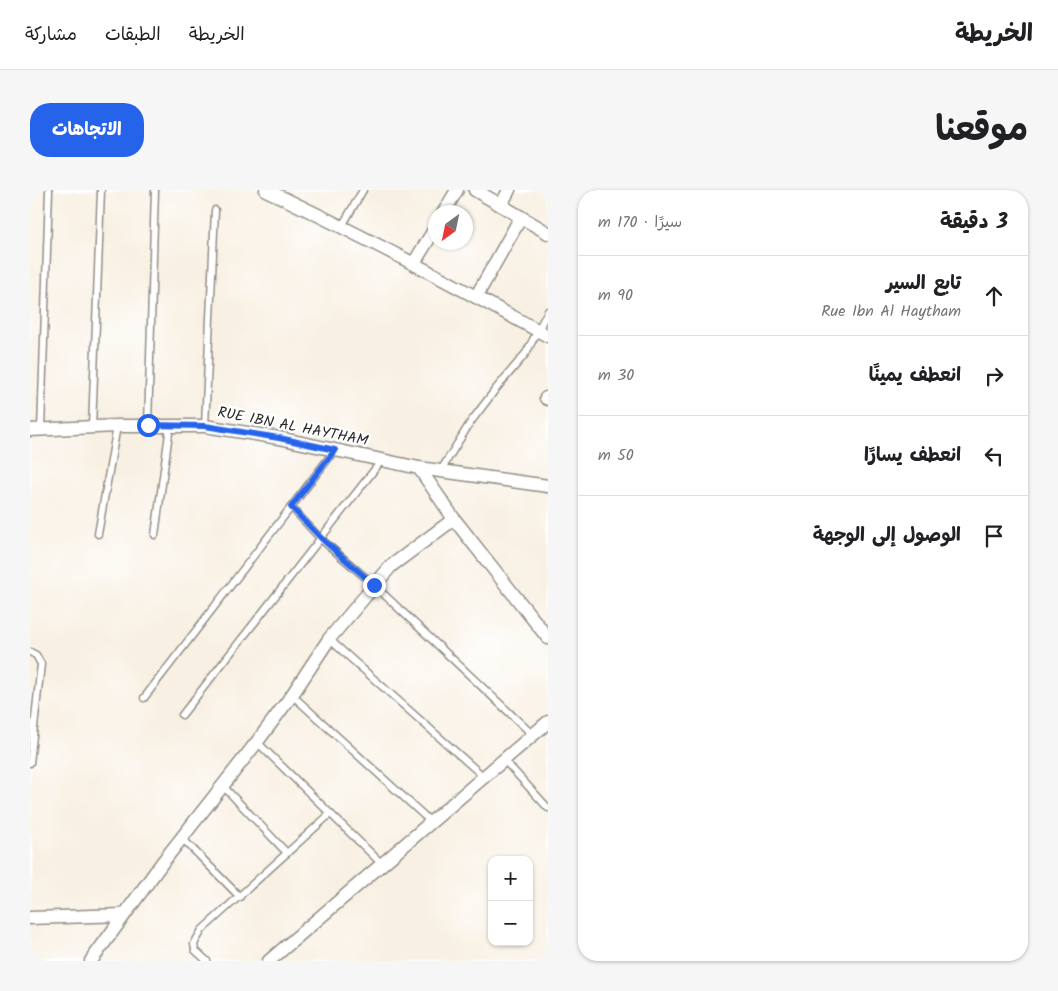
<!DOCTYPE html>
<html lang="ar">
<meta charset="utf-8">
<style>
body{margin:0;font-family:Kalam,"Playpen Sans Arabic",sans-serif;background:#f6f6f6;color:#202124;direction:rtl}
.controls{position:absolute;right:15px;bottom:15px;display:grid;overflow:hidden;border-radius:10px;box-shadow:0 1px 4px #0004}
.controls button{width:45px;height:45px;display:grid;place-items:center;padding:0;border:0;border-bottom:1px solid #e0e0e0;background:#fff;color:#202124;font:25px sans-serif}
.compass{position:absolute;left:398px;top:15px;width:45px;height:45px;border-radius:50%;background:#fff;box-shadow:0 1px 4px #0004;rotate:213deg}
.stop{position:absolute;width:15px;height:15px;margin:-11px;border:4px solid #2563eb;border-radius:50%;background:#fff}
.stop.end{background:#2563eb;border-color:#fff;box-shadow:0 1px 5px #0008}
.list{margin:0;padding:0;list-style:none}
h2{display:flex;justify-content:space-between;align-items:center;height:65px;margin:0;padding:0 20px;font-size:21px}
h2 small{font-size:16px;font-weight:400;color:#757577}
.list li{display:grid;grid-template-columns:32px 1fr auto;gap:15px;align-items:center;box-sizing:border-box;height:80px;padding:0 20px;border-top:1px solid #e0e0e0}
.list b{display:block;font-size:19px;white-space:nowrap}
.list p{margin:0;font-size:16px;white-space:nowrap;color:#757577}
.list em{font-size:16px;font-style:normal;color:#757577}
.icon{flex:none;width:28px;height:28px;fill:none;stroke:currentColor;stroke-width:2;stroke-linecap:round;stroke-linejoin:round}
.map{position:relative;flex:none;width:518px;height:771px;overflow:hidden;direction:ltr;border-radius:20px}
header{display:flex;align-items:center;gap:30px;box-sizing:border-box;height:70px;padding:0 25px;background:#fff;border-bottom:1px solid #e0e0e0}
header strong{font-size:24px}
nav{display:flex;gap:28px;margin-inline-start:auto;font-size:18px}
.intro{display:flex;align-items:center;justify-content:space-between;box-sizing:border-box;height:120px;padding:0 30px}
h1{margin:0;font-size:35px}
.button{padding:12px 22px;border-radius:20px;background:#2563eb;color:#fff;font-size:18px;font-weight:700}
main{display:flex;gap:30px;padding:0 30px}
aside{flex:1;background:#fff;border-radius:20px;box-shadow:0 1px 4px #0004}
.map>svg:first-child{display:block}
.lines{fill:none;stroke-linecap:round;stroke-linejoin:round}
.lane-casing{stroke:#928e86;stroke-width:9}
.street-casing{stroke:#928e86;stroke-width:15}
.lane{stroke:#fff;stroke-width:6}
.street{stroke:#fff;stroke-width:12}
.route{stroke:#2563eb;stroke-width:6}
.labels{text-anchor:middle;stroke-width:4.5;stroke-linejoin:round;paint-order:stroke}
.street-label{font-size:15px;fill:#2b2b2b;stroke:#fff}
</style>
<header>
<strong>الخريطة</strong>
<nav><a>الخريطة</a><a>الطبقات</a><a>مشاركة</a></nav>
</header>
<div class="intro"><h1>موقعنا</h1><a class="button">الاتجاهات</a></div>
<main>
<aside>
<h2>3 دقيقة<small>سيرًا · 170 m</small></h2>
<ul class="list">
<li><svg class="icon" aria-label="ahead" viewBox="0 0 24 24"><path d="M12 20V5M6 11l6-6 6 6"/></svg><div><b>تابع السير</b><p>Rue Ibn Al Haytham</p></div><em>90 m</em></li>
<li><svg class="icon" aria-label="right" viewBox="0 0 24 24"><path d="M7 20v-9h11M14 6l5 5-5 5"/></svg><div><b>انعطف يمينًا</b></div><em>30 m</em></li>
<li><svg class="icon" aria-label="left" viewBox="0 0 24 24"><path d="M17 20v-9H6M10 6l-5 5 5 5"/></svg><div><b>انعطف يسارًا</b></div><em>50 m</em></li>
<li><svg class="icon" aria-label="arrive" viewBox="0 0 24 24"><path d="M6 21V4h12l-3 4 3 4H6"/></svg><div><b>الوصول إلى الوجهة</b></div></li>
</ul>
</aside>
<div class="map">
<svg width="518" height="771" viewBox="0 0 518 771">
<rect width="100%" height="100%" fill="#fff"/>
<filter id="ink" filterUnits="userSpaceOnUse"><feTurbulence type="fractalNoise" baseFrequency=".02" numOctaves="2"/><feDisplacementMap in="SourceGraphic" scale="10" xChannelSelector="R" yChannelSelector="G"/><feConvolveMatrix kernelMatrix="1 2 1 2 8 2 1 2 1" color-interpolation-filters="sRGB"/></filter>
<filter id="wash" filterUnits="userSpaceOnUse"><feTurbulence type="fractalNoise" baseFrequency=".0096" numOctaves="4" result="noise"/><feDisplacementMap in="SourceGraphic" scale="20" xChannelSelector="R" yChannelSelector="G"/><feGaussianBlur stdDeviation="1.12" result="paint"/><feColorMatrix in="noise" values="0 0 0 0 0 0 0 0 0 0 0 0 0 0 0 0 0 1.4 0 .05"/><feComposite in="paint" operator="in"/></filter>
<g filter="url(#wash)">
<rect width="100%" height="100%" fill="#f8f0e2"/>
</g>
<g filter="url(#ink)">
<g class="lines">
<!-- lane casing -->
<g class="lane-casing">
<g id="lane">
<polyline points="312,36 333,0"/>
<polyline points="118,235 125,0"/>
<polyline points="175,236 185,20"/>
<polyline points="62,238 71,0"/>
<polyline points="11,240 19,0"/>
<polyline points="411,280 440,233 465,200 496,163 518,121"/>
<polyline points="261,317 291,349 344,395 503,545"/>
<polyline points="68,344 87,236"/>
<polyline points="125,345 140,236"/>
<polyline points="299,449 454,587"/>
<polyline points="0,462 6,465 11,474 0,573"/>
<polyline points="262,505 401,632"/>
<polyline points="114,508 305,260"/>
<polyline points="152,525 352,270"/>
<polyline points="227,552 352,674"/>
<polyline points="474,570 518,618"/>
<polyline points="193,596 257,663"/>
<polyline points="152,648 210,707"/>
<polyline points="177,771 165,760 164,754 172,740 300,624"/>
</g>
</g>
<!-- street casing -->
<g class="street-casing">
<g id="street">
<path d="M236 0C332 45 425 95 518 146"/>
<polyline points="445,0 518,43"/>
<polyline points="471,15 479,0"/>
<polyline points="414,22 427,0"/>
<polyline points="384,73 406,37"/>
<polyline points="446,107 491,27"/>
<polyline points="516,208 518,209"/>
<polyline points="0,240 87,236 175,236 249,248 389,278 518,296"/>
<polyline points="389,278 424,329 518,448"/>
<polyline points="0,728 94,725"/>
<polyline points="61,771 132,673 227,552 262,505 299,449 361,376 424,329"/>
<polyline points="239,771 518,532"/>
</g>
</g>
<!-- lane -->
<use href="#lane" class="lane"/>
<!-- street -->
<use href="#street" class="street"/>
</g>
</g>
<g class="lines" filter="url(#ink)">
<!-- route -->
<polyline class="route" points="118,235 175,236 249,248 305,260 261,317 291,348 344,395"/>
</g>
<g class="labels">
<!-- street labels -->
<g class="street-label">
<text transform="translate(263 236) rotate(11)" y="5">RUE IBN AL HAYTHAM</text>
</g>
</g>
</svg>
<div class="controls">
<button>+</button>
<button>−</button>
</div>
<svg class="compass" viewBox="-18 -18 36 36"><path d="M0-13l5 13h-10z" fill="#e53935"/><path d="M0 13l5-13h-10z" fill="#757577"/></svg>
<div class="stop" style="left:118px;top:235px"></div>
<div class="stop end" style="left:344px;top:395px"></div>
</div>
</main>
